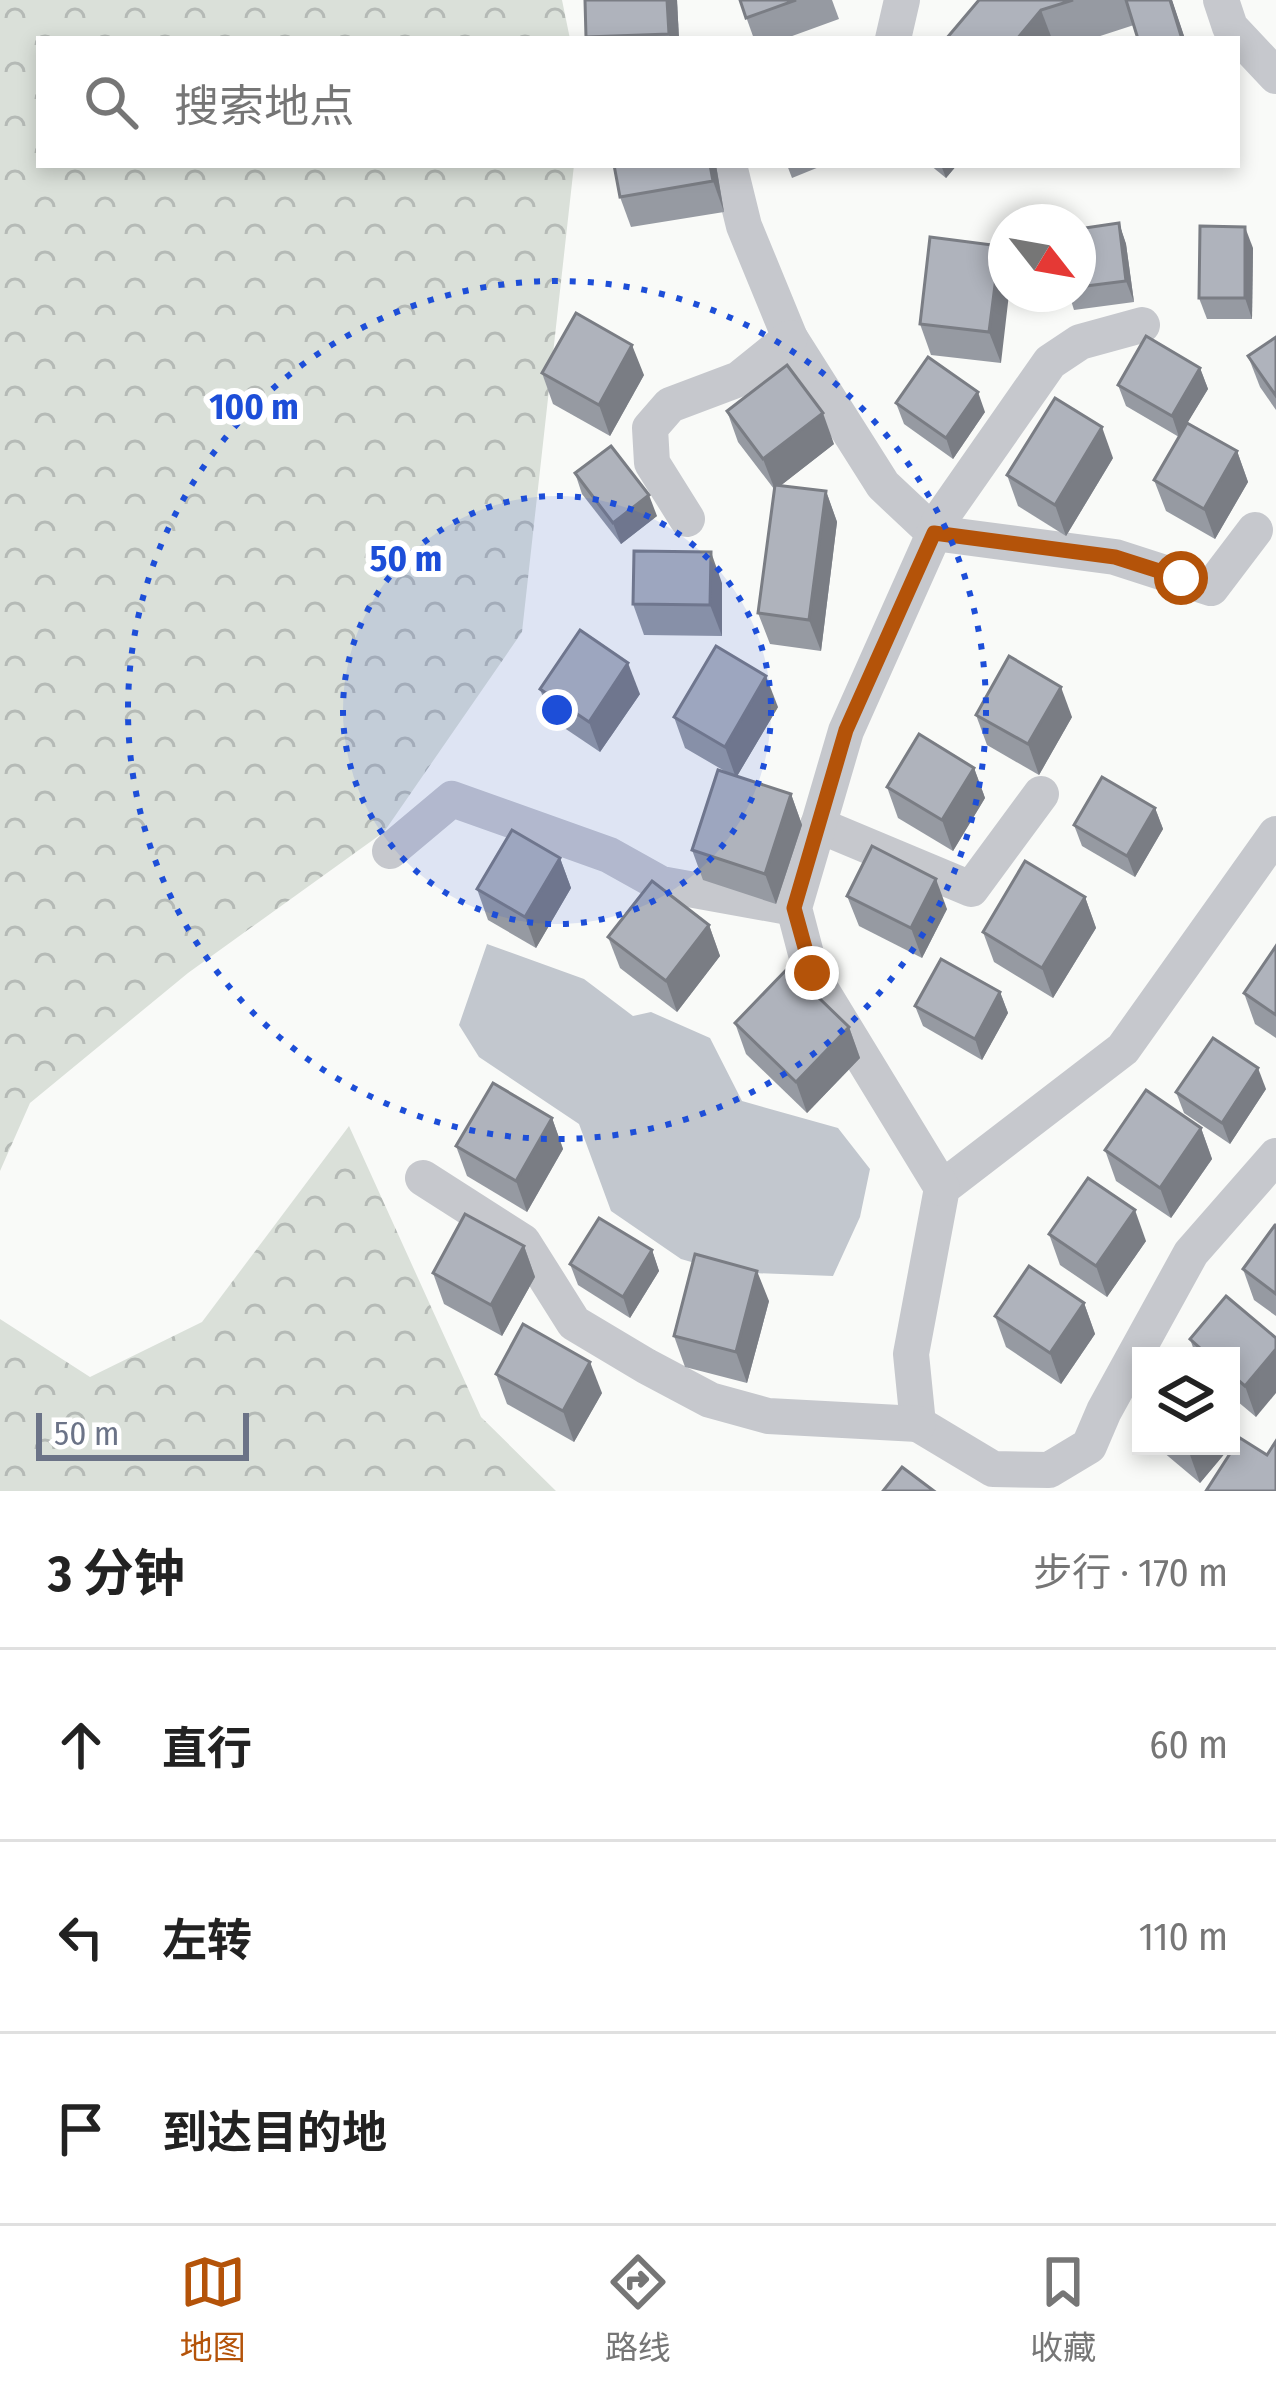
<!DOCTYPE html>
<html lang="zh">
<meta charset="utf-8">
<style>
body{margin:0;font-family:"Fira Sans Condensed","Noto Sans SC",sans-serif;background:#f6f6f6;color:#222}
.controls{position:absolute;right:36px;bottom:36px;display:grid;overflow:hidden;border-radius:0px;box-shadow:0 6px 18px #0003}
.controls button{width:108px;height:108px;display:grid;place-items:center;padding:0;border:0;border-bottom:3px solid #e0e0e0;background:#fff;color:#222;font:60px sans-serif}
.compass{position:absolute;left:988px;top:204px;width:108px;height:108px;border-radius:50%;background:#fff;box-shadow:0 6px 18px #0003;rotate:121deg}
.scale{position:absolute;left:36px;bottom:30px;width:213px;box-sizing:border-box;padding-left:12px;border:6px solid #6b7387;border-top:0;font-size:33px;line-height:42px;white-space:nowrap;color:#6b7387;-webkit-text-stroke:9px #fff;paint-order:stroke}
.stop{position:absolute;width:36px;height:36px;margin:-27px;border:9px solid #b45309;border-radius:50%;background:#fff}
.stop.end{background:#b45309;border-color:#fff;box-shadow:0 3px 12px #0008}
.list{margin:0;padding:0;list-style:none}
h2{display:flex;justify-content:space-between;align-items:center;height:156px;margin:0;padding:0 48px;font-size:51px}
h2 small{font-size:39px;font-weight:400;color:#767676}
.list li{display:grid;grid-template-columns:78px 1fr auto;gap:36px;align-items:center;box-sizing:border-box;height:192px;padding:0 48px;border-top:3px solid #e0e0e0}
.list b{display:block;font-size:45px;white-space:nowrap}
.list em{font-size:39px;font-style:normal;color:#767676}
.icon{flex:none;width:66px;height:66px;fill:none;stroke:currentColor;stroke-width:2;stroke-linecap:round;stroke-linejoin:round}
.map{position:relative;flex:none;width:1276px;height:1491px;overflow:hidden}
.search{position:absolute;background:#fff;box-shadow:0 6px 18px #0003;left:36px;right:36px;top:36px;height:132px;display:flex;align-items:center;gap:30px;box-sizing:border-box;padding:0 42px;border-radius:0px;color:#767676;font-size:45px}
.sheet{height:732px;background:#fff}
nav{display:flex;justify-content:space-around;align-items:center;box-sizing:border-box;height:168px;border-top:3px solid #e0e0e0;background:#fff;font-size:33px;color:#767676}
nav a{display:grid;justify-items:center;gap:6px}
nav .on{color:#b45309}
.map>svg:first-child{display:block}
.forest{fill:url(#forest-crowns)}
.water{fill:#c2c7ce}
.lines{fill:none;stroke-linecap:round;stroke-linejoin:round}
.minor{stroke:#c6c8cd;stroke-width:36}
.wall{fill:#969aa2}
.shaded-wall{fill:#7a7d84}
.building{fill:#afb3bc;stroke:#7a7d84;stroke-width:3}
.route{stroke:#b45309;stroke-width:15}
.ring{fill:none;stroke:#1d4ed8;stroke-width:6;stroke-dasharray:6 12}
.centre{fill:#1d4ed8;stroke:#fff;stroke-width:6}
.ring-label{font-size:36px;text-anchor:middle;font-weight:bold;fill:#1d4ed8;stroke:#fff;stroke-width:12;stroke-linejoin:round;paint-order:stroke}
</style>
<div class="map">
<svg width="1276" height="1491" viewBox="0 0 1276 1491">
<defs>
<pattern id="forest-crowns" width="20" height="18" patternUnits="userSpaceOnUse" patternTransform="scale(3)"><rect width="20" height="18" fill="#dae0d9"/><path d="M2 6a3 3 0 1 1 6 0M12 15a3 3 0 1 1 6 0" fill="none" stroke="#b5bab6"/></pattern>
</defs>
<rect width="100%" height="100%" fill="#f9faf8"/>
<!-- forest -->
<g class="forest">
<polygon points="0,0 562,0 570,39 39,39 39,165 574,165 522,632 384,832 188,973 30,1103 0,1171"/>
<polygon points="349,1126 481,1417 556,1491 0,1491 0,1319 90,1377 202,1322"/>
</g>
<!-- water -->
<polygon class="water" points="487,944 584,979 633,1016 651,1012 710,1038 742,1101 838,1128 870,1169 860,1217 833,1276 726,1272 681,1259 611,1211 579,1124 479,1057 459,1025"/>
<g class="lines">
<!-- minor -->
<g class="minor">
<polyline points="1221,0 1230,27 1276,76"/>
<polyline points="893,39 902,0"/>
<polyline points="729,165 744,226 790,338 883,485 934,533 1115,557 1211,588 1255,530"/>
<polyline points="687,519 652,463 650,428 670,405 739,379 790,338"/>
<polyline points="818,825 971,889 1041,794"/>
<polyline points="1276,834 1123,1049 942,1188 911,1354 918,1424 993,1469 1049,1470 1089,1446 1104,1411 1191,1253 1276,1156"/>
<polyline points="390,851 452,799 609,855 661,884 794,908"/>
<polyline points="423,1178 523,1242 574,1323 646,1366 710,1400 768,1416 918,1424"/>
<polyline points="942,1188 811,973 794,908 846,731 941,518 1050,362 1080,342 1142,325"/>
</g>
</g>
<!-- wall -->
<g class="wall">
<polygon points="677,0 679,39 587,39 586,37"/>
<polygon points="740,0 832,0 839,19 784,39 754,39"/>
<polygon points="979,0 1172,0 1185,39 1138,39 1134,25 1091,39 946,39"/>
<polygon points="716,165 724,212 631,227 620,197"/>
<polygon points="787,165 824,165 792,178"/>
<polygon points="930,165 957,165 946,178"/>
<polygon points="1119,223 1126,244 1134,302 1074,310 1069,294 1078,294 1078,229"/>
<polygon points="1000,246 1001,363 931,355 920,324"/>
<polygon points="1253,248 1252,319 1207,319 1199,298"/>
<polygon points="1276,337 1276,410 1260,387 1248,356"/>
<polygon points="1200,368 1208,389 1187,423 1237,451 1248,482 1215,539 1166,511 1154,480 1179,437 1126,406 1118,385"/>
<polygon points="542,373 644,375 610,436 553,404"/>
<polygon points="896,403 985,412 953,459 904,424"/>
<polygon points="727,411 834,444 780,486 826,491 837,522 821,651 770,644 758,613 774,489 738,442"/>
<polygon points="1113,458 1066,536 1018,506 1007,475"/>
<polygon points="575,473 657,516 621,544 582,494"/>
<polygon points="722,583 722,636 644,635 633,604"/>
<polygon points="540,689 640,694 600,752 551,719"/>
<polygon points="778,707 737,776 791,794 802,825 776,904 703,880 692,850 728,773 685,748 674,717"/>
<polygon points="976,715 1072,717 1039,775 987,745"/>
<polygon points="974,768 985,798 953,851 898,818 887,787"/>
<polygon points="1155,808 1163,829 1135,877 1082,846 1074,825"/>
<polygon points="560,858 571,888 536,948 488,920 477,889"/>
<polygon points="847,896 947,909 922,958 859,926"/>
<polygon points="1085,897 1096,928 1053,998 994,962 983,932"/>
<polygon points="709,925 720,956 677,1012 620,968 608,937"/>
<polygon points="1276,946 1276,1038 1255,1024 1244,993"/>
<polygon points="1000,992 1008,1013 982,1060 923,1026 915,1006"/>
<polygon points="735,1023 849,1027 860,1058 807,1113 746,1054"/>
<polygon points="1266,1089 1230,1144 1184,1113 1176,1092"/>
<polygon points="552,1118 563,1149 527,1212 467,1176 456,1146"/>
<polygon points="1201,1128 1212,1159 1171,1218 1116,1181 1105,1150"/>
<polygon points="1276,1225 1276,1316 1254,1300 1243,1269"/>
<polygon points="1049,1234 1146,1241 1107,1297 1060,1265"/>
<polygon points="524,1246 535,1277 502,1336 444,1304 433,1273"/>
<polygon points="652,1250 659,1271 630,1318 578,1285 570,1264"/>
<polygon points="769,1301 747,1383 685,1367 674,1336"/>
<polygon points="1084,1303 1095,1334 1061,1384 1006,1347 995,1316"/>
<polygon points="1276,1338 1256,1417 1231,1396 1231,1356 1196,1356 1190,1339"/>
<polygon points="496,1374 602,1393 574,1442 507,1404"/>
<polygon points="1156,1446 1231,1446 1200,1483"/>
</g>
<!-- shaded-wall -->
<g class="shaded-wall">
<polygon points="667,0 677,0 679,39 670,39 669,34"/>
<polygon points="1170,0 1172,0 1185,39 1182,39"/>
<polygon points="1041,10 1052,39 1017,39"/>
<polygon points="710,165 716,165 724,212 713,181"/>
<polygon points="941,165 957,165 946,178"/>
<polygon points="1119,223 1126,244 1134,302 1126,281"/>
<polygon points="1245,227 1253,248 1252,319 1245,298"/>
<polygon points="1000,246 1006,263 1006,294 1009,294 1001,363 989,332"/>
<polygon points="632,345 644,375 610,436 599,405"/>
<polygon points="1200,368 1208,389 1179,437 1172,416"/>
<polygon points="978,392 985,412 953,459 946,438"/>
<polygon points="823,413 834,444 775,490 763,459"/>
<polygon points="1102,427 1113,458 1066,536 1055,505"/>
<polygon points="1237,451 1248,482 1215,539 1204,509"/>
<polygon points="826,491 837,522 821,651 809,620"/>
<polygon points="649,495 657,516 621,544 613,523"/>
<polygon points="711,552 722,583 722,636 710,605"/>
<polygon points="628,663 640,694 600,752 589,722"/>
<polygon points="766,676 778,707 736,778 725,747"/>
<polygon points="1061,687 1072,717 1039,775 1028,744"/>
<polygon points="974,768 985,798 953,851 942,820"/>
<polygon points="791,794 802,825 776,904 765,874"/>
<polygon points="1155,808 1163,829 1135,877 1127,856"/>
<polygon points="560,858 571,888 536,948 525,917"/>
<polygon points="936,879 947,909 922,958 911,928"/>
<polygon points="1085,897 1096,928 1053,998 1042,968"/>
<polygon points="709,925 720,956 677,1012 666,981"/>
<polygon points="1000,992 1008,1013 982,1060 975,1039"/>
<polygon points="849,1027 860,1058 807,1113 796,1082"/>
<polygon points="1258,1068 1266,1089 1230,1144 1222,1123"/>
<polygon points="552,1118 563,1149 527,1212 516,1181"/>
<polygon points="1201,1128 1212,1159 1171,1218 1160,1188"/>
<polygon points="1135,1210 1146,1241 1107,1297 1096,1266"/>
<polygon points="524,1246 535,1277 502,1336 491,1305"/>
<polygon points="652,1250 659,1271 630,1318 623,1297"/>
<polygon points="757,1271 769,1301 747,1383 736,1352"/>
<polygon points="1084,1303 1095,1334 1061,1384 1050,1353"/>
<polygon points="1276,1349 1276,1393 1256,1417 1245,1386"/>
<polygon points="590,1362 602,1393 574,1442 563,1411"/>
<polygon points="1194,1446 1231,1446 1200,1483 1189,1452"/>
</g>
<!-- building -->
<g class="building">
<polygon points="585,0 667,0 669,34 586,37"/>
<polygon points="740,0 796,0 746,18"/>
<polygon points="979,0 1073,0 1041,10 1017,39 946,39"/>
<polygon points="1126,0 1170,0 1182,39 1138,39"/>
<polygon points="614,165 710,165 713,181 620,197"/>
<polygon points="1119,223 1126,281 1078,287 1078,229"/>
<polygon points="1200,226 1245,227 1245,298 1199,298"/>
<polygon points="930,237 1000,246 989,332 920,324"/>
<polygon points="576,313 632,345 599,405 542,373"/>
<polygon points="1146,336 1200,368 1172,416 1118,385"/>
<polygon points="1276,337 1276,396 1248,356"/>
<polygon points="928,357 978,392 946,438 896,403"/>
<polygon points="787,365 823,413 763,459 727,411"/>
<polygon points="1055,398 1102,427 1055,505 1007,475"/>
<polygon points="1187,423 1237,451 1204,509 1154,480"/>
<polygon points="611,446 649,495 613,523 575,473"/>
<polygon points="775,485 826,491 809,620 758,613"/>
<polygon points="634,551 711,552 710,605 633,604"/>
<polygon points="580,630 628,663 589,722 540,689"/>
<polygon points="716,646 766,676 725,747 674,717"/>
<polygon points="1009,656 1061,687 1028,744 976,715"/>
<polygon points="919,734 974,768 942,820 887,787"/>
<polygon points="718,770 791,794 765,874 692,850"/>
<polygon points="1102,777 1155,808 1127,856 1074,825"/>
<polygon points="512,830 560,858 525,917 477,889"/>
<polygon points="872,846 936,879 911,928 847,896"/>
<polygon points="1025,861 1085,897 1042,968 983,932"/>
<polygon points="652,881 709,925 666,981 608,937"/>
<polygon points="1276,946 1276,1015 1244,993"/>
<polygon points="941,959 1000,992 975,1039 915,1006"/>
<polygon points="788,968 849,1027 796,1082 735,1023"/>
<polygon points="1213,1038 1258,1068 1222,1123 1176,1092"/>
<polygon points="493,1083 552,1118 516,1181 456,1146"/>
<polygon points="1146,1090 1201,1128 1160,1188 1105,1150"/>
<polygon points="1088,1178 1135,1210 1096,1266 1049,1234"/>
<polygon points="465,1214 524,1246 491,1305 433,1273"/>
<polygon points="599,1218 652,1250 623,1297 570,1264"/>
<polygon points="1275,1225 1276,1225 1276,1294 1243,1269"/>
<polygon points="695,1254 757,1271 736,1352 674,1336"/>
<polygon points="1029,1266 1084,1303 1050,1353 995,1316"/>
<polygon points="1226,1296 1276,1338 1276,1349 1245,1386 1231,1374 1231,1356 1209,1356 1190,1339"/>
<polygon points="523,1324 590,1362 563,1411 496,1374"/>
<polygon points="1240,1438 1267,1455 1276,1441 1276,1491 1206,1491"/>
<polygon points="902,1467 934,1491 883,1491"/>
</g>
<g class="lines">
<!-- route -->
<polyline class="route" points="812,973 794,908 846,730 934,533 1115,557 1181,578"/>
</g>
<!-- distance rings -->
<circle cx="557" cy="710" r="214" fill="#1d4ed8" fill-opacity=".12"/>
<g class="ring">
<circle cx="557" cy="710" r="214"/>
<circle cx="557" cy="710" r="429"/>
</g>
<circle cx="557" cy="710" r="18" class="centre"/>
<g class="ring-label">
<text x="254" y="419">100 m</text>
<text x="406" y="571">50 m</text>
</g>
</svg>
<div class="controls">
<button><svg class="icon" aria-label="layers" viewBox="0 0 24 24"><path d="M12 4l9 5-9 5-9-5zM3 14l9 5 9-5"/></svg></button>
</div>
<svg class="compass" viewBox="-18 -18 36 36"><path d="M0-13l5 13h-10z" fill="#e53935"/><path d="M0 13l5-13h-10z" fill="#767676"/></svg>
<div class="scale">50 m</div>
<div class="stop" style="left:1181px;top:578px"></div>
<div class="stop end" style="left:812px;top:973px"></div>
<div class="search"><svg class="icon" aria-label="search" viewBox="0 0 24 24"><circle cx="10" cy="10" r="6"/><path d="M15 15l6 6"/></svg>搜索地点</div>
</div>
<section class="sheet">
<h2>3 分钟<small>步行 · 170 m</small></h2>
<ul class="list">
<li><svg class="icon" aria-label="ahead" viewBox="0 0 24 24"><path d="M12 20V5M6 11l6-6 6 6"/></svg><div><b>直行</b></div><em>60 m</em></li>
<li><svg class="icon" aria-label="left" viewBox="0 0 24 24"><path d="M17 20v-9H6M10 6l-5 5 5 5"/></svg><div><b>左转</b></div><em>110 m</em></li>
<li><svg class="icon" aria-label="arrive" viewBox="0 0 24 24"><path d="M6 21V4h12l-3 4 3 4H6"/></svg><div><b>到达目的地</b></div></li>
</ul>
</section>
<nav>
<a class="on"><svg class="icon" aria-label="map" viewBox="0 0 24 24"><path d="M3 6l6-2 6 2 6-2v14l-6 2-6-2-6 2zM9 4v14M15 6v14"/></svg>地图</a>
<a><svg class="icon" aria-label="directions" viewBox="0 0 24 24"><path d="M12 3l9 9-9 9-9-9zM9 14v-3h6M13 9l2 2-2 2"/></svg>路线</a>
<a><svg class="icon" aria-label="saved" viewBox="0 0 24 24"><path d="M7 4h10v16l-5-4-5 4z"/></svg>收藏</a>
</nav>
